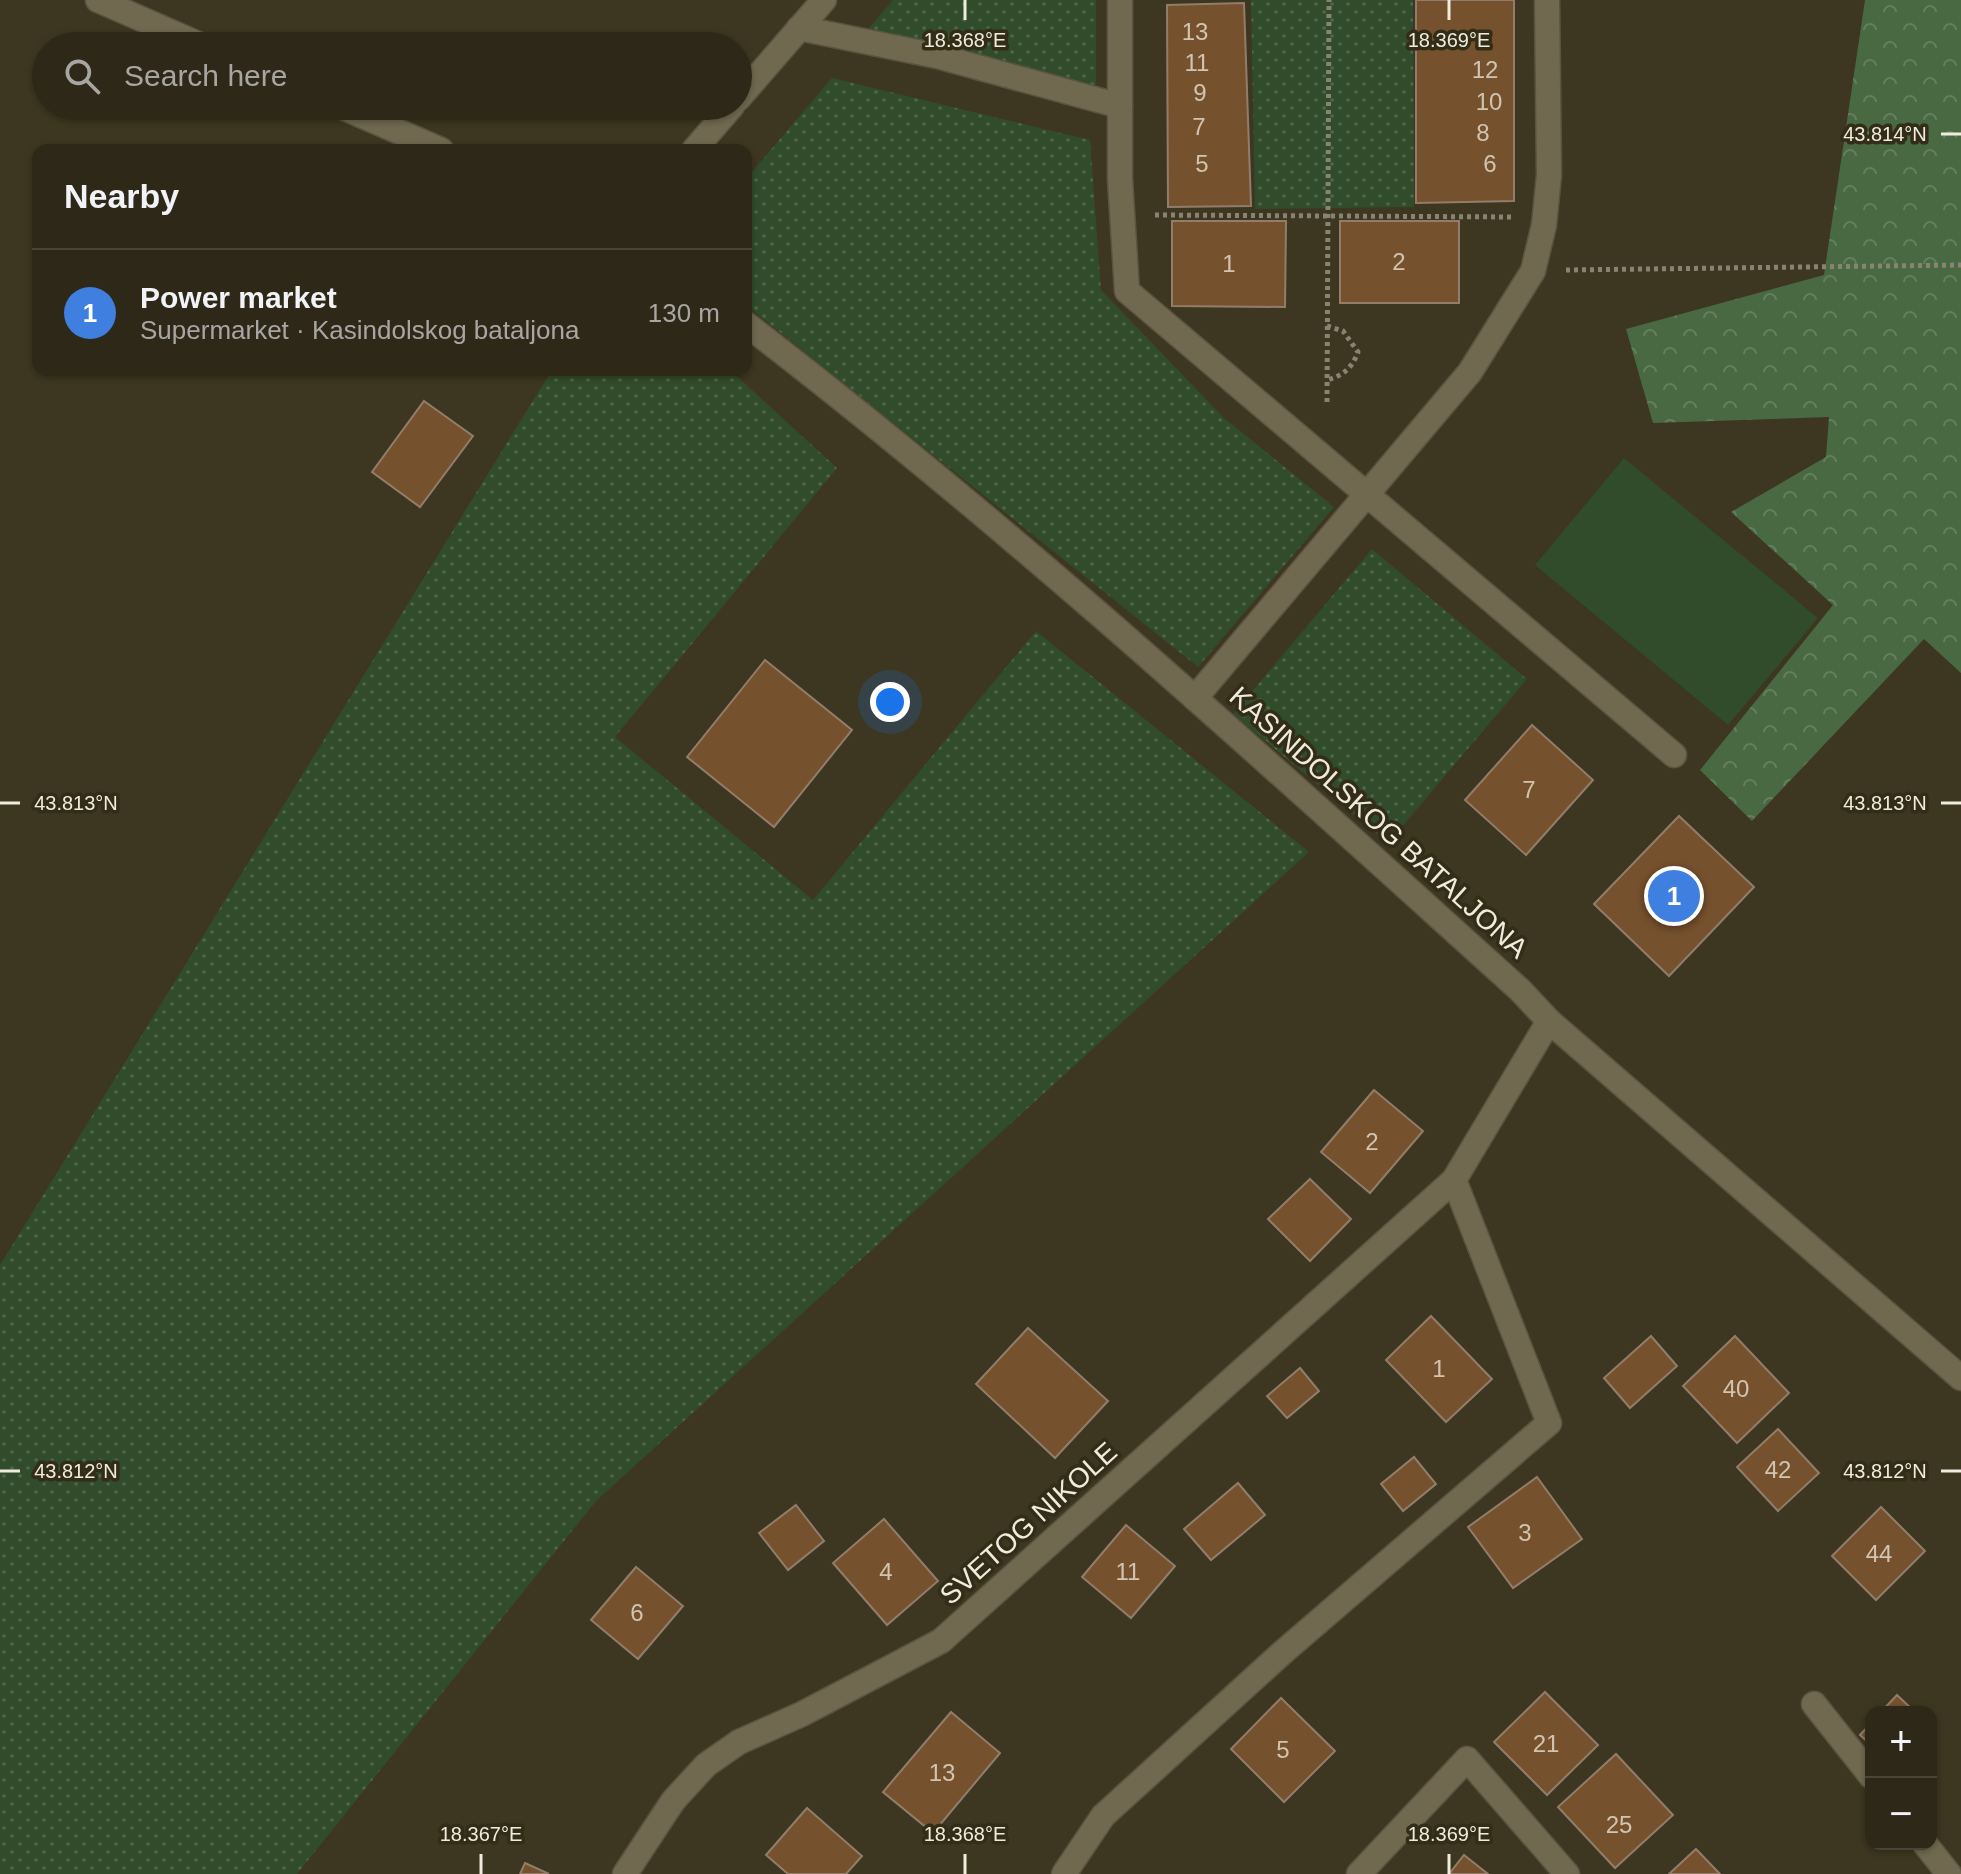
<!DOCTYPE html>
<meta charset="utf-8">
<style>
body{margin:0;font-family:Arial,sans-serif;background:#3a3425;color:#f1f3f6}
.controls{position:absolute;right:24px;bottom:24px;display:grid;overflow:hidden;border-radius:16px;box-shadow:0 2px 6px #0004}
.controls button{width:72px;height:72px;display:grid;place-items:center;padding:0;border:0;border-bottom:2px solid #494437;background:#2e2818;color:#f1f3f6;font:40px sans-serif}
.you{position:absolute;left:890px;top:702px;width:28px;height:28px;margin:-20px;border:6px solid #fff;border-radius:50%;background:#1a73e8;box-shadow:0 0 0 12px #1a73e833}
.badge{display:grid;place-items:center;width:52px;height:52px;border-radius:50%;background:#8c9099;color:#fff;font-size:26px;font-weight:700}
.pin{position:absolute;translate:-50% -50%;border:4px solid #fff;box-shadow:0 2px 8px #0006}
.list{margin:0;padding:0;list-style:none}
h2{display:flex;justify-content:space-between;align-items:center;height:104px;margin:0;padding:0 32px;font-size:34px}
h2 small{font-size:26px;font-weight:400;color:#a7a6a2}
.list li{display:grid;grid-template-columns:52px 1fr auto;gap:24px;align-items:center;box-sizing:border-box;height:128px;padding:0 32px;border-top:2px solid #494437}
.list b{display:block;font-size:30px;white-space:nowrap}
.list p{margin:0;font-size:26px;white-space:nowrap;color:#a7a6a2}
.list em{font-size:26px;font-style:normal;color:#a7a6a2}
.icon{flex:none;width:44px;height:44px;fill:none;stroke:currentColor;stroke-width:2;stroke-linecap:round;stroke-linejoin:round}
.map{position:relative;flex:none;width:1961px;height:1874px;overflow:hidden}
.search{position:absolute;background:#2e2818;box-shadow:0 2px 6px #0004;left:32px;top:32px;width:720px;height:88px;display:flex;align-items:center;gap:20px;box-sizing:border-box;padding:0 28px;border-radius:44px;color:#a7a6a2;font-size:30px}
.panel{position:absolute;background:#2e2818;box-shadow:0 2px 6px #0004;left:32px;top:144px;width:720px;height:232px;border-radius:16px}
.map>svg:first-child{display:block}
.grass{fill:url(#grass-dots)}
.forest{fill:url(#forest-crowns)}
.pitch{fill:#314c2a}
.building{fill:#76512d;stroke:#927d6b;stroke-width:2}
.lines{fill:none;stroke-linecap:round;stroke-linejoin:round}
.minor-casing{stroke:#59533f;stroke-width:27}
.tertiary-casing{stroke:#59533f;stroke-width:27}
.path{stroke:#898471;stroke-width:5;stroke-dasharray:4 4;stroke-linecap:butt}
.minor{stroke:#706950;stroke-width:24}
.tertiary{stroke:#706950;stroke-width:24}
.ticks{fill:none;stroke:#efebdd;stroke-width:3}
.labels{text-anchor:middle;stroke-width:7;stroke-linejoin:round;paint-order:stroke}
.number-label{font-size:24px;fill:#d1c4b1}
.street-label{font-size:28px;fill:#efebdd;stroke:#332c16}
.ticks-label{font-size:20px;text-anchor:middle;fill:#efebdd;stroke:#332c16;stroke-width:7;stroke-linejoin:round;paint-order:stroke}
</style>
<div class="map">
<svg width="1961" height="1874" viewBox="0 0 1961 1874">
<defs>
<pattern id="grass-dots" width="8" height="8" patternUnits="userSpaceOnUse" patternTransform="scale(2)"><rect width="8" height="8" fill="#314c2a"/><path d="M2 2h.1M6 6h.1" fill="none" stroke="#4f6648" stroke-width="1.8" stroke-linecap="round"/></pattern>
<pattern id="forest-crowns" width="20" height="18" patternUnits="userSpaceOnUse" patternTransform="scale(2)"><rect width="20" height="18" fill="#496942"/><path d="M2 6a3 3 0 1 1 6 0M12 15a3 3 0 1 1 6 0" fill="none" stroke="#647f5d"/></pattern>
</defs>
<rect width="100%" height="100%" fill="#3d3620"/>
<!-- grass -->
<g class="grass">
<polygon points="893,0 1096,0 1096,87 862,36"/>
<polygon points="1251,0 1413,0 1414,207 1255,209"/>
<polygon points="832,78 1090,140 1101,290 1224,418 1334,507 1198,667 746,305 746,179"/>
<polygon points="552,370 730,370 837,468 615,737 813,900 1036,631 1309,852 596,1501 297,1874 0,1874 0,1265"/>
<polygon points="1372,549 1527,679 1388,843 1233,714"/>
</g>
<!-- forest -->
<polygon class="forest" points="1865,0 1961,0 1961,673 1924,639 1752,821 1700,770 1833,605 1731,512 1826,457 1829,417 1653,423 1626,329 1824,275"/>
<!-- pitch -->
<polygon class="pitch" points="1624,458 1818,618 1728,725 1535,565"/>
<!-- building -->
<g class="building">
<polygon points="1416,0 1514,0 1514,201 1416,203"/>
<polygon points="1244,3 1251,206 1168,207 1167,5"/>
<polygon points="1172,221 1286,221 1285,307 1172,306"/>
<rect x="1340" y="221" width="119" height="82"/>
<polygon points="424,401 473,436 420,507 372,472"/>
<polygon points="765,660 852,730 774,827 687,757"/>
<polygon points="1532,725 1593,780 1526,855 1465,800"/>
<polygon points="1679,816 1754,887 1669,976 1594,904"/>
<polygon points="1374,1090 1423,1131 1370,1193 1321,1152"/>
<polygon points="1310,1179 1351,1219 1310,1261 1268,1219"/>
<polygon points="1431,1316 1492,1379 1446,1422 1386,1360"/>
<polygon points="1028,1328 1108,1401 1055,1458 976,1384"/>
<polygon points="1651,1336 1677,1366 1630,1408 1604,1378"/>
<polygon points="1735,1336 1789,1393 1737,1443 1683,1386"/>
<polygon points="1300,1368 1319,1391 1287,1418 1267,1396"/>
<polygon points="1778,1429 1819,1473 1778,1511 1737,1467"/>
<polygon points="1414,1457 1436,1484 1403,1511 1381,1484"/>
<polygon points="1537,1477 1582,1539 1513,1588 1468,1527"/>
<polygon points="1238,1483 1265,1515 1211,1560 1184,1529"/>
<polygon points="796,1505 824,1541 788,1570 759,1533"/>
<polygon points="1881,1507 1925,1551 1876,1600 1832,1556"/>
<polygon points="884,1519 938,1581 887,1625 833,1563"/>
<polygon points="1126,1525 1175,1566 1131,1618 1082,1577"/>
<polygon points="636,1567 683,1606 638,1659 591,1620"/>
<polygon points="1545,1692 1598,1745 1547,1795 1494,1742"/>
<polygon points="1897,1695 1915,1712 1881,1712"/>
<polygon points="1281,1698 1335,1751 1284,1802 1231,1749"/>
<polygon points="951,1712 1000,1753 933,1833 883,1792"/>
<polygon points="1871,1723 1871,1745 1860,1735"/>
<polygon points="1616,1754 1673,1815 1615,1868 1558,1807"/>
<polygon points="807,1808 862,1856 846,1874 788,1874 766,1855"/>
<polygon points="1696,1849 1720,1874 1669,1874"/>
<polygon points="1464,1855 1488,1874 1449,1874"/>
<polygon points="525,1863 549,1874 520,1874"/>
</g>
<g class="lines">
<!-- minor casing -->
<g class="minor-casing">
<g id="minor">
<polyline points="1120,0 1120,179 1127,291 1674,755"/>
<polyline points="799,28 937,56 1120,106"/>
<polyline points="738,99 824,0"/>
<polyline points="694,150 732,106"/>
<polyline points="1195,698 1470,372 1533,271 1544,225 1549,175 1547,0"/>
<polyline points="1814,1704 1871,1776"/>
<polyline points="1925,1844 1949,1874"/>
<polyline points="625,1874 673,1801 706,1765 739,1742 802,1714 941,1641 1454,1180 1549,1021"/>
<polyline points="1064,1874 1103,1816 1282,1653 1549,1423 1454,1180"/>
<polyline points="1359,1874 1467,1759 1567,1874"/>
</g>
</g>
<!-- tertiary casing -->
<g class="tertiary-casing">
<g id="tertiary">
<polyline points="98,0 203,46"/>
<polyline points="340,106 441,150"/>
<path d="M746 324C1016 531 1267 762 1520 990L1549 1021 1961 1378"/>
</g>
</g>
<!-- path -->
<g class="path">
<polyline points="1155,215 1514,217"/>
<polyline points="1566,270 1961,265"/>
<path d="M1327 326 1343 331 1358 352C1352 368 1344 375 1327 380"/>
<polyline points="1327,402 1329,0"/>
</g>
<!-- minor -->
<use href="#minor" class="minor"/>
<!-- tertiary -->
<use href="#tertiary" class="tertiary"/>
</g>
<!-- ticks -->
<path class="ticks" d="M965 0V20M1449 0V20M1941 134H1961M0 803H20M1941 803H1961M0 1471H20M1941 1471H1961M481 1854V1874M965 1854V1874M1449 1854V1874"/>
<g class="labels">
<!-- number labels -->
<g class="number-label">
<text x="1195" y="40">13</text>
<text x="1197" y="71">11</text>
<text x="1485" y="78">12</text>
<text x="1200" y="101">9</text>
<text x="1489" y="110">10</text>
<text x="1199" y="135">7</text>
<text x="1483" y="141">8</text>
<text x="1202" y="172">5</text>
<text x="1490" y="172">6</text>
<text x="1399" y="270">2</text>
<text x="1229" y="272">1</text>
<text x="1529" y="798">7</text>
<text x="1372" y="1150">2</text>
<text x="1439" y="1377">1</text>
<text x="1736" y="1397">40</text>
<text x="1778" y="1478">42</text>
<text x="1525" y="1541">3</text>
<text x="1879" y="1562">44</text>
<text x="886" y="1580">4</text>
<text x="1128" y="1580">11</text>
<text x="637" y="1621">6</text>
<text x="1546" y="1752">21</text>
<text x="1283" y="1758">5</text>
<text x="942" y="1781">13</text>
<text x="1619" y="1833">25</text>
</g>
<!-- street labels -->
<g class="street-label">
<text transform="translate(1379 822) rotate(42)" y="10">KASINDOLSKOG BATALJONA</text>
<text transform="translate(1028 1523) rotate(-42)" y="10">SVETOG NIKOLE</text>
</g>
</g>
<g class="ticks-label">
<text x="965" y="47">18.368°E</text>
<text x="1449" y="47">18.369°E</text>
<text x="1885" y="141">43.814°N</text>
<text x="76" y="810">43.813°N</text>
<text x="1885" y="810">43.813°N</text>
<text x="76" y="1478">43.812°N</text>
<text x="1885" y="1478">43.812°N</text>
<text x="481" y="1841">18.367°E</text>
<text x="965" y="1841">18.368°E</text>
<text x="1449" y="1841">18.369°E</text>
</g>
</svg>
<div class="controls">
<button>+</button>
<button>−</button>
</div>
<div class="you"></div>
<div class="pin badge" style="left:1674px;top:896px;background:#3f7fe0">1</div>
<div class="search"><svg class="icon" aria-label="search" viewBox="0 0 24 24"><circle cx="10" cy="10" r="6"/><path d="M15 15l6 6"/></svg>Search here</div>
<section class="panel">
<h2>Nearby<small></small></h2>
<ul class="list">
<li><span class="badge" style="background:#3f7fe0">1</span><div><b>Power market</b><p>Supermarket · Kasindolskog bataljona</p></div><em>130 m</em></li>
</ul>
</section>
</div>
